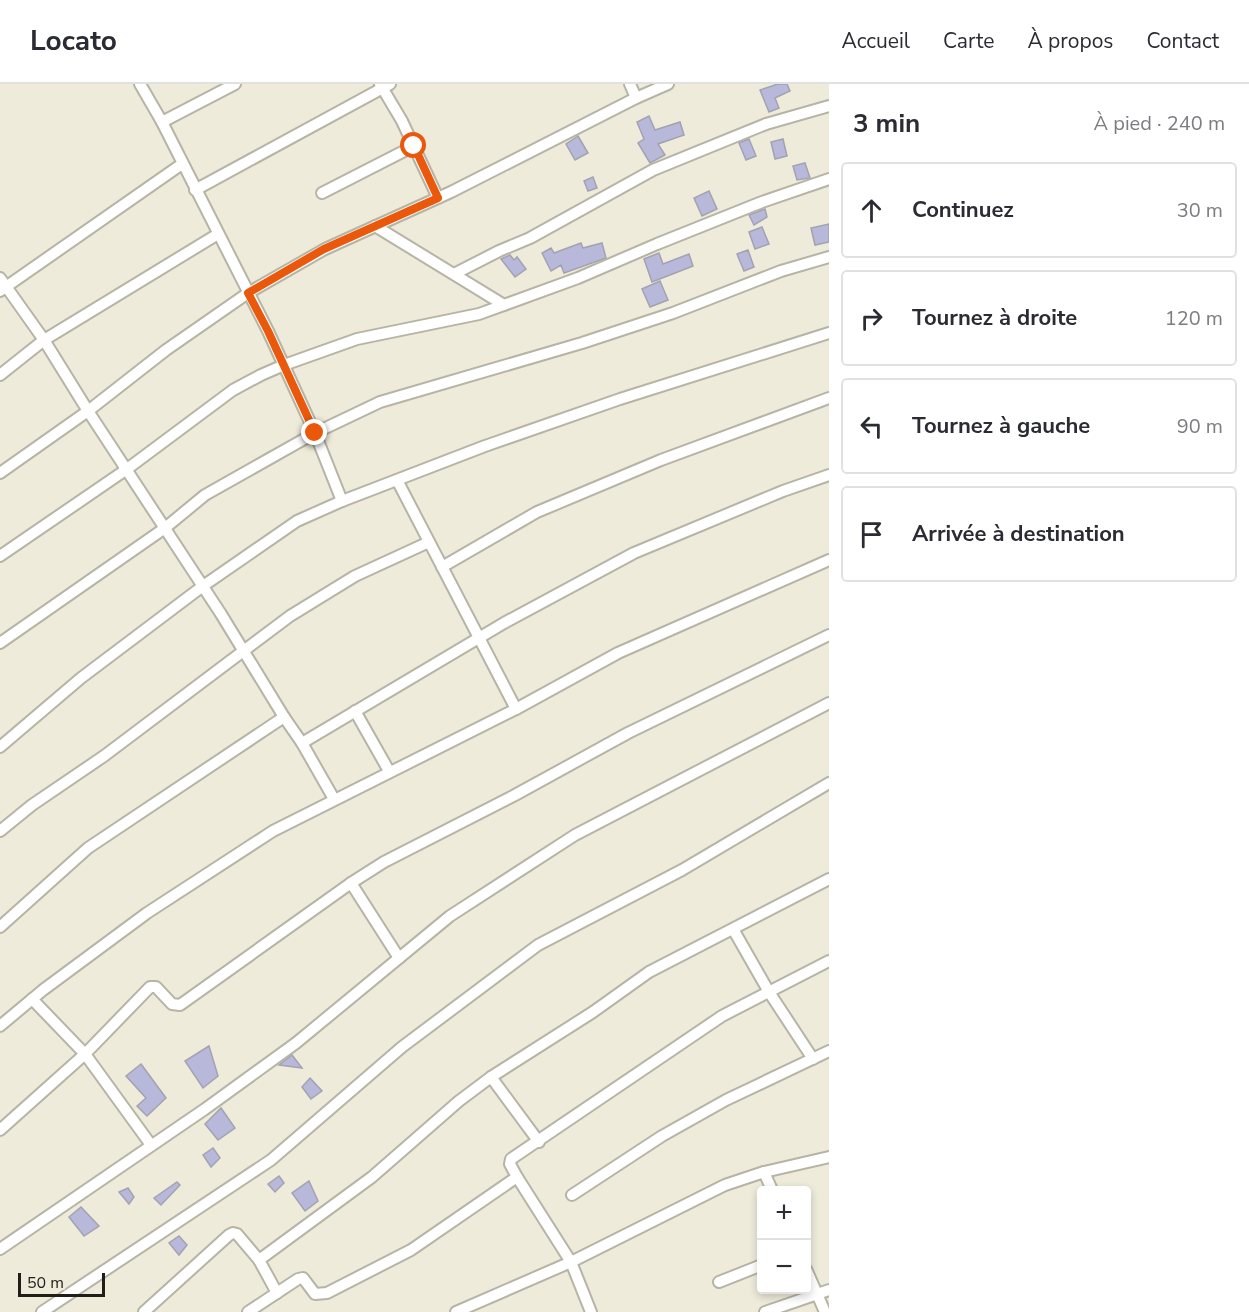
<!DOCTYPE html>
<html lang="fr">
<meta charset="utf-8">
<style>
body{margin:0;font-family:"Nunito Sans",sans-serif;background:#f7f7f7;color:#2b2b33}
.controls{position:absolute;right:18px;bottom:18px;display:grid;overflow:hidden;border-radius:6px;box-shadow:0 3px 9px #0003}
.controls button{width:54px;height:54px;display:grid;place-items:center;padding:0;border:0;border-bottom:2px solid #e1e1e2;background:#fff;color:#2b2b33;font:30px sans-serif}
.scale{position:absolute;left:18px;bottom:15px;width:87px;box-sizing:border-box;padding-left:6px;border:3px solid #1f1e18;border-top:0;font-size:16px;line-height:21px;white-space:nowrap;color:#1f1e18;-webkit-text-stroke:4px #eeebdb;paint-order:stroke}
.stop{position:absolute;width:18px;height:18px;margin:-14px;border:4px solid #ea580c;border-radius:50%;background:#fff}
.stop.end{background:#ea580c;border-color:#fff;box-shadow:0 2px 6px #0008}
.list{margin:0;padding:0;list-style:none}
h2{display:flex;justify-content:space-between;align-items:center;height:78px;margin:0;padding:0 24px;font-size:26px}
h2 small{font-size:20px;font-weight:400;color:#7c7c81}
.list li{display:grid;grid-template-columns:39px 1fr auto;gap:18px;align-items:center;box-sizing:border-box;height:96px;margin:0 12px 12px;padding:0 12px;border:2px solid #e1e1e2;border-radius:6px}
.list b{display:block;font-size:22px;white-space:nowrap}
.list em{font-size:20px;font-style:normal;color:#7c7c81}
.icon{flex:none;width:33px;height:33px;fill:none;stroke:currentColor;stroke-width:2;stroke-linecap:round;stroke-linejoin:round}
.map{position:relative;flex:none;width:829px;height:1228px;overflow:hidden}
header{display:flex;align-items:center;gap:36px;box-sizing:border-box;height:84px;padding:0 30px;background:#fff;border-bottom:2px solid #e1e1e2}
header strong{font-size:28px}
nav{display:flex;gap:33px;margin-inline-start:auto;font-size:21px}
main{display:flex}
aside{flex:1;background:#fff}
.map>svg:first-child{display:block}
.building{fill:#b8b8da;stroke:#a2a2b1;stroke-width:1.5}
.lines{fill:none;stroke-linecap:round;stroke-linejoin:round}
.minor-casing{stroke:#b6b4a4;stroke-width:14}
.minor{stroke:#fff;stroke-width:10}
.route{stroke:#ea580c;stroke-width:8}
</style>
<header>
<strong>Locato</strong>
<nav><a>Accueil</a><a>Carte</a><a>À propos</a><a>Contact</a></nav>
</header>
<main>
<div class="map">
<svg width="829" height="1228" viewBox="0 0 829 1228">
<rect width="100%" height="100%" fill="#eeebdb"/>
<!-- building -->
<g class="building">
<polygon points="778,0 787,0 790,7 775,14 779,24 769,28 760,6"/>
<polygon points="649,32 655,46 680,38 684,51 658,60 665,71 650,79 638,59 644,55 637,38"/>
<polygon points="578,52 588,69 575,76 566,60"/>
<polygon points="749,55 756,72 746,76 739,59"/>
<polygon points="783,55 787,72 775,75 771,58"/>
<polygon points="805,79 810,94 797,96 793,82"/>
<polygon points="593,93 597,104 588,107 584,97"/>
<polygon points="709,107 717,125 702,132 694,114"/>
<polygon points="765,125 767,133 754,141 749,131"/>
<polygon points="829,140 829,158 815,161 811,144"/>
<polygon points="762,143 769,160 755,165 749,148"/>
<polygon points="581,159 583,164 602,159 606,174 564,189 561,181 551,187 542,169 551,164 554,169"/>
<polygon points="748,166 754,183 744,187 737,170"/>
<polygon points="659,169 663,180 689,170 693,182 652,198 644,175"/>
<polygon points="510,171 514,176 517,173 526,185 515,193 501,175"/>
<polygon points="660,197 668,216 650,223 642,205"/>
<polygon points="209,962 218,992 203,1004 185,977"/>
<polygon points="292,971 302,984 279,981"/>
<polygon points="141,980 166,1014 147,1032 137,1022 146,1014 126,992"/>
<polygon points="310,994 322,1007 311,1015 302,1003"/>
<polygon points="221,1024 235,1044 218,1056 205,1040"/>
<polygon points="213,1064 220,1074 211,1083 203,1071"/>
<polygon points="279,1092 284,1099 275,1108 268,1100"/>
<polygon points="309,1097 318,1117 305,1127 292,1109"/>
<polygon points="177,1098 180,1101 161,1121 154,1114"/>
<polygon points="128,1104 134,1113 129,1120 119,1108"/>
<polygon points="81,1123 99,1142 84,1152 69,1133"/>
<polygon points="179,1152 187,1161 179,1171 169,1159"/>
</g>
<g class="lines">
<!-- minor casing -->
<g class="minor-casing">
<g id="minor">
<polyline points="140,0 162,38 268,247 315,349 342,417"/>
<polyline points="380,0 402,37 438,114"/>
<polyline points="630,0 636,14"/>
<polyline points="162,38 235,0"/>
<polyline points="195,106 390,0"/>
<polyline points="322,109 414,62"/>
<polyline points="375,142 504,221"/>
<polyline points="454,190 499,167 530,154 653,86 766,40 829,22"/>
<polyline points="0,194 44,256 88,327 221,530 284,633 302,659 334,715"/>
<polyline points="0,207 182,80"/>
<polyline points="0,291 44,256 218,150"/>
<polyline points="0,389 88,327 166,266 248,209 325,165 451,108 636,14 668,0"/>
<polyline points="397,396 516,625"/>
<polyline points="0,472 127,385 233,306 261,291 284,281 357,255 479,230 578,194 657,160 762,118 829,95"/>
<polyline points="442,483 537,428 661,376 829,314"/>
<polyline points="0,559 165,444 205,411 315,349 380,318 582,259 673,229 781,187 829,173"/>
<polyline points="355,627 389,687"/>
<polyline points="302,659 504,539 634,469 783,407 829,391"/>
<polyline points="0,663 81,594 203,502 297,437 342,417 485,362 620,315 829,249"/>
<polyline points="0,747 32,721 104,672 290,532 355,492 429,458"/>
<polyline points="351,799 399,874"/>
<polyline points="0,843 88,764 284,633"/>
<polyline points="733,845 769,908 813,975"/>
<polyline points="32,915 85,970 151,1061"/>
<polyline points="0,942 43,906 147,829 273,747 516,625 618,569 829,476"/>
<polyline points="491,993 539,1058"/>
<polyline points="0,1046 85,970 150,903 156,903 172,920 180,921 351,799 384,778 515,711 628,649 829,551"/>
<polyline points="764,1088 772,1106"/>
<polyline points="572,1111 662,1052 726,1016 829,967"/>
<polyline points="0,1165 205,1025 296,959 450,832 575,751 829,619"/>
<polyline points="806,1185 825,1228"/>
<polyline points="719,1198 762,1181"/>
<polyline points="277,1209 259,1176 372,1093 459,1017 491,993 593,928 649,888 829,795"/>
<polyline points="42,1228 271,1076 402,963 538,861 682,786 829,699"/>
<polyline points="144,1228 229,1151 233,1149 237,1150 259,1176"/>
<polyline points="248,1228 298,1195 303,1194 315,1210 327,1209 411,1166 517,1093"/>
<polyline points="456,1228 571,1178 725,1101 764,1088 829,1073"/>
<polyline points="591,1228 571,1178 517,1093 510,1080 511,1075 722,932 829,877"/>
<polyline points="765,1228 829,1206"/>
</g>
</g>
<!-- minor -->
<use href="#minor" class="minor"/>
</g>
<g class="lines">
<!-- route -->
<polyline class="route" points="315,349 268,247 248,209 324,165 438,114 414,62"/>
</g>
</svg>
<div class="controls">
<button>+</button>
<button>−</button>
</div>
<div class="scale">50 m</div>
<div class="stop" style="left:414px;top:62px"></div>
<div class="stop end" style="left:315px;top:349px"></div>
</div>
<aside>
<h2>3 min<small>À pied · 240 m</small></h2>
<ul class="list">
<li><svg class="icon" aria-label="ahead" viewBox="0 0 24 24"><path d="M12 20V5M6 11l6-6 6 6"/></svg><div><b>Continuez</b></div><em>30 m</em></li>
<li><svg class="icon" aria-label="right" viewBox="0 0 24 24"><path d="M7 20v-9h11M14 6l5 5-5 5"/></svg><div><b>Tournez à droite</b></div><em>120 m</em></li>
<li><svg class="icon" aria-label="left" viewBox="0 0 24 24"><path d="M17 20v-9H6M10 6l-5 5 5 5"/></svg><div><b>Tournez à gauche</b></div><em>90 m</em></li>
<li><svg class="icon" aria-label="arrive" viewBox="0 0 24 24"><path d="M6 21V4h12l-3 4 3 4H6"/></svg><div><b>Arrivée à destination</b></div></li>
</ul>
</aside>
</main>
